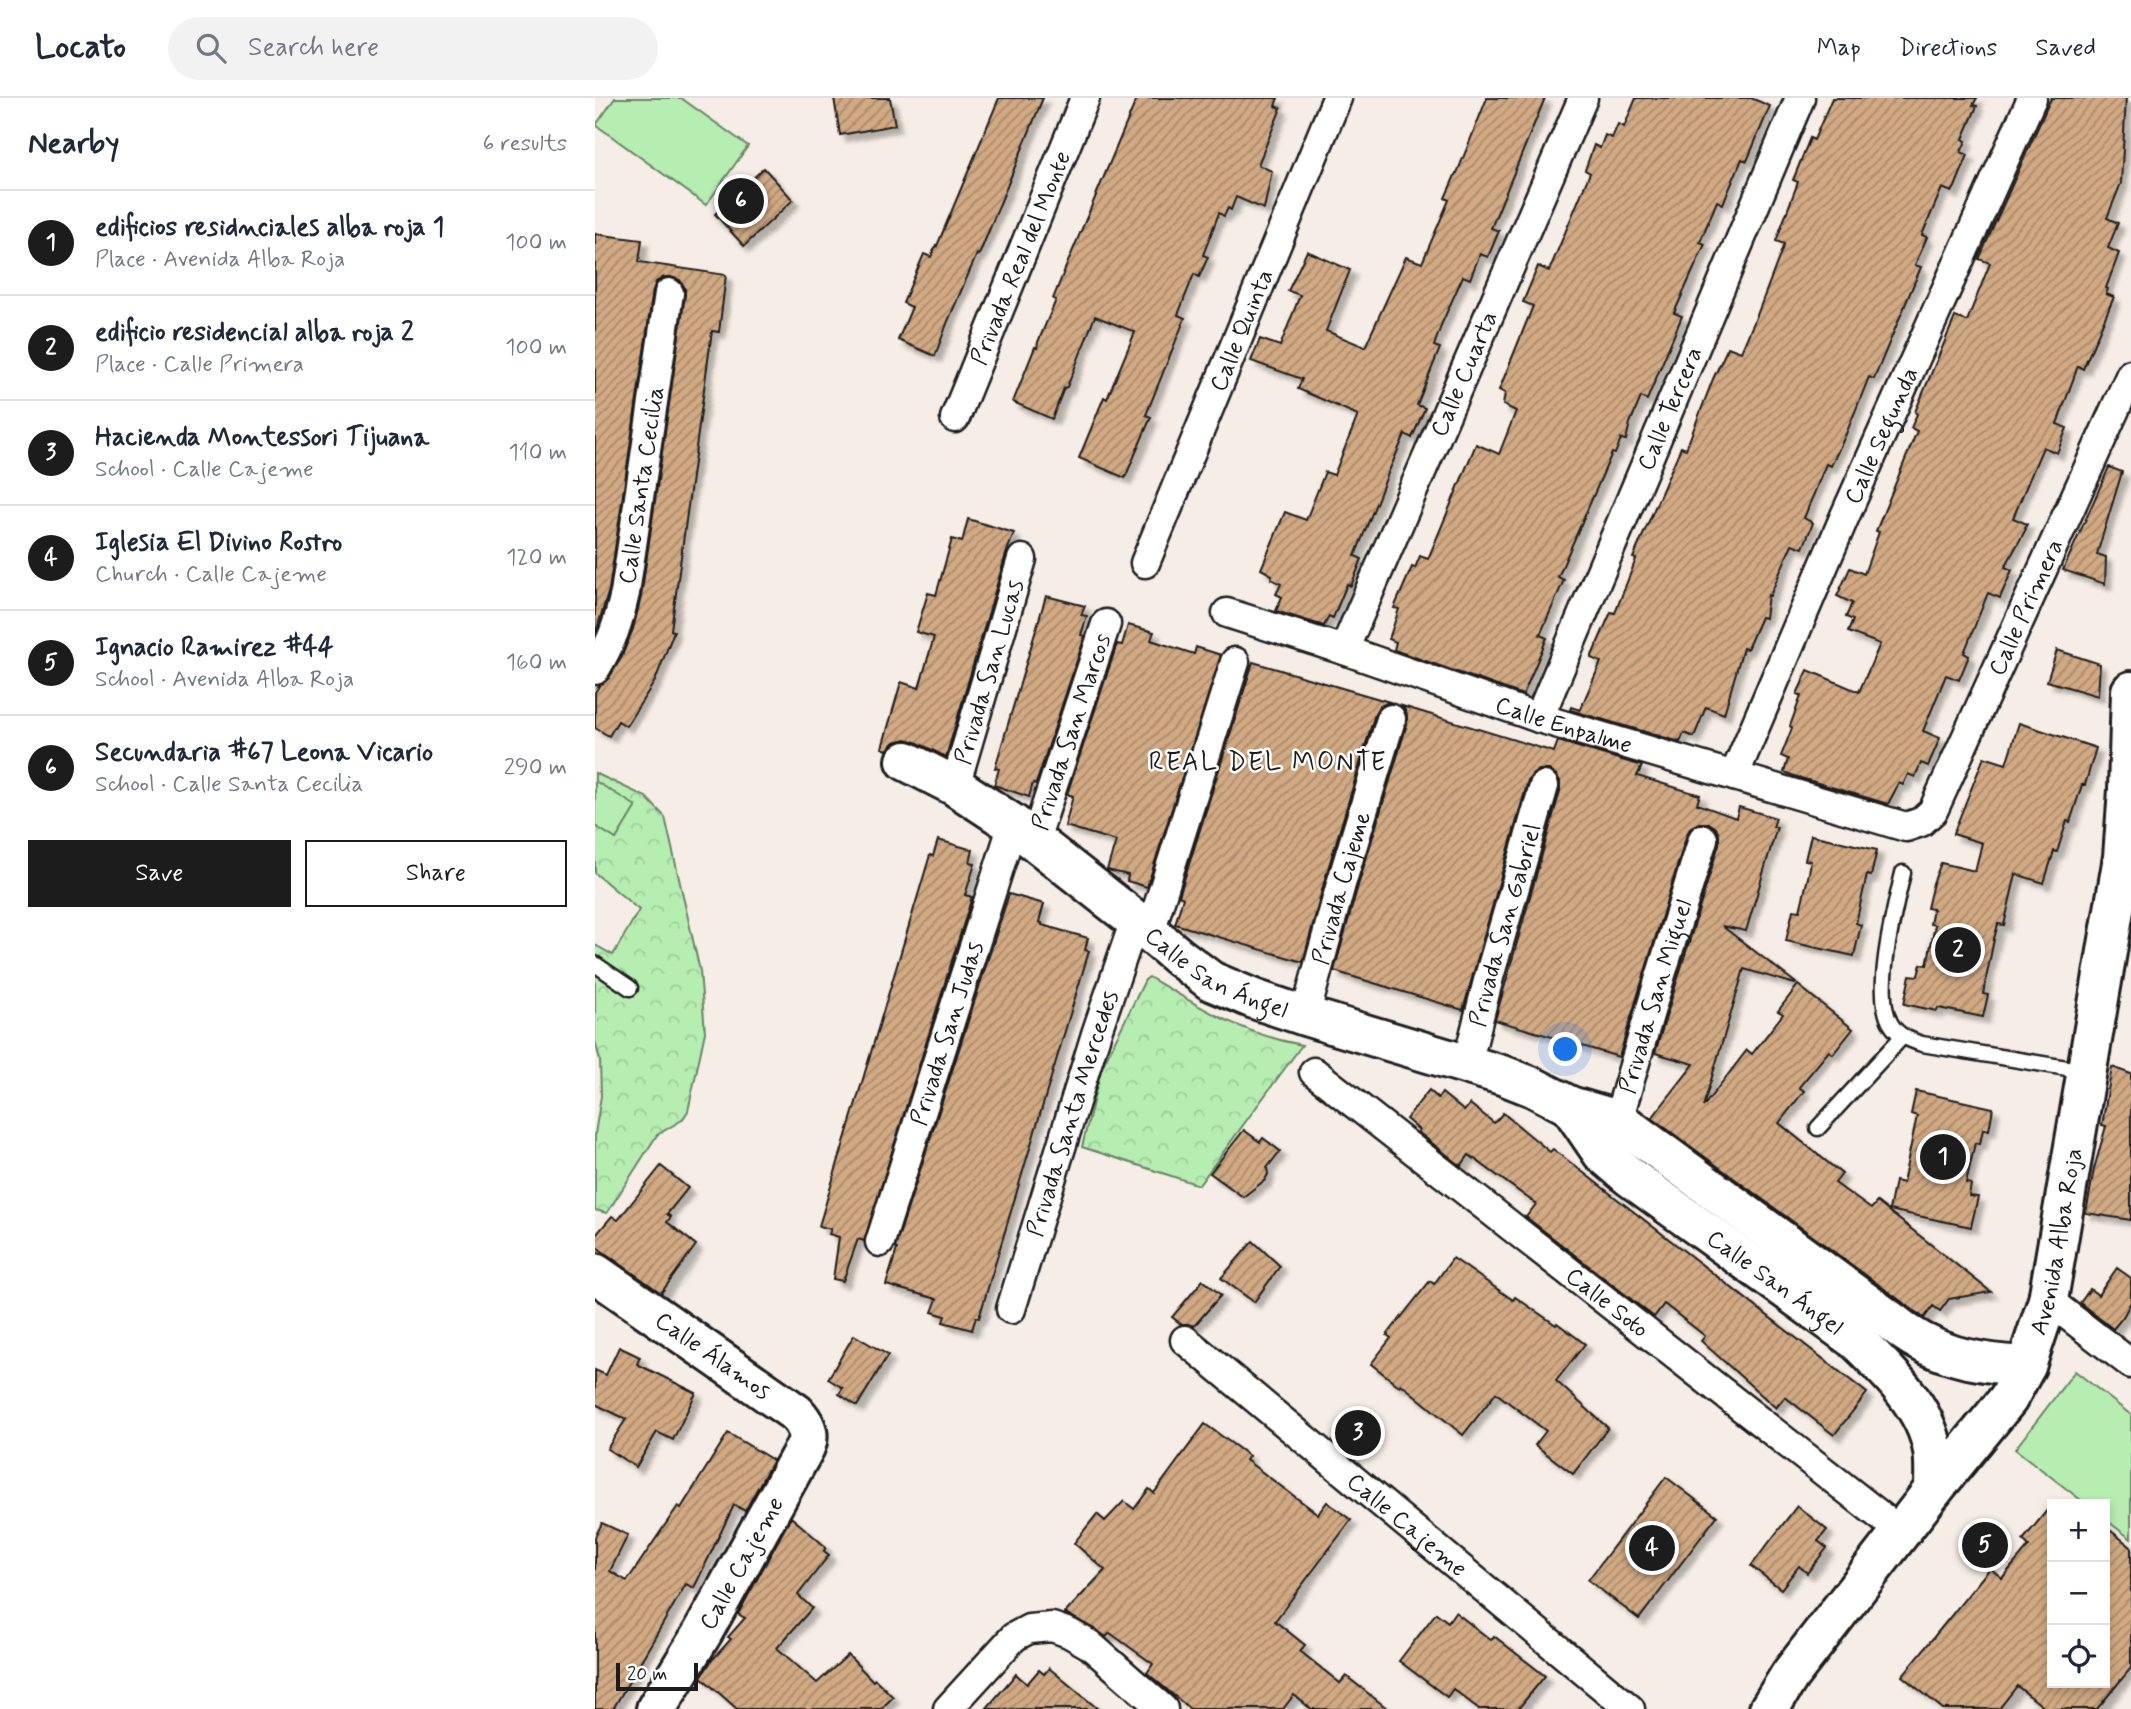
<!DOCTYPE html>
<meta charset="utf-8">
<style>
body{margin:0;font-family:Mynerve,sans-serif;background:#f2f2f3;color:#1f2937}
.controls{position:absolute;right:21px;bottom:21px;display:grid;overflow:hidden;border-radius:0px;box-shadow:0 4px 10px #0003}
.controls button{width:63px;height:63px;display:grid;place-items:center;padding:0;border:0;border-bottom:2px solid #e0e1e3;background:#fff;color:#1f2937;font:35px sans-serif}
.scale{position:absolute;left:21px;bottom:18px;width:82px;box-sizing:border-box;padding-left:7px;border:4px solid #1c1c1c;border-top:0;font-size:19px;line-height:24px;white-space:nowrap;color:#1c1c1c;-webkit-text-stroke:5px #fff;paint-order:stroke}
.you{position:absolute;left:971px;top:952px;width:24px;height:24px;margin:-18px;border:5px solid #fff;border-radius:50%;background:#1a73e8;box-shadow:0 0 0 10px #1a73e833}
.badge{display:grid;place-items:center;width:46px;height:46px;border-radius:50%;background:#1c1c1c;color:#fff;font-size:23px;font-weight:700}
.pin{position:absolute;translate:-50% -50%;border:4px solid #fff;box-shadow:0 2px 7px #0006}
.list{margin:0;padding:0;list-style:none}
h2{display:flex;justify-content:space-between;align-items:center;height:91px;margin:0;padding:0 28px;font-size:30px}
h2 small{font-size:23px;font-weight:400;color:#747a83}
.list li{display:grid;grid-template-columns:46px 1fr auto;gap:21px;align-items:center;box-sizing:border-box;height:105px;padding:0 28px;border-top:2px solid #e0e1e3}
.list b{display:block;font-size:26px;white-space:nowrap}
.list p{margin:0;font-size:23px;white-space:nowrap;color:#747a83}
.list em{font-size:23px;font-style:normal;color:#747a83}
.actions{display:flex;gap:14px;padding:21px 28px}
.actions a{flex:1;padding:16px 0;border:2px solid #1c1c1c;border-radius:0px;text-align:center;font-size:24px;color:#1c1c1c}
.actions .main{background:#1c1c1c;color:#fff}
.icon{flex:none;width:38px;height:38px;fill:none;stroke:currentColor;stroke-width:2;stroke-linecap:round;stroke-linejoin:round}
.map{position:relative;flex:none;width:1536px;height:1611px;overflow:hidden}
header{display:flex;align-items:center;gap:42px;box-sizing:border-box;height:98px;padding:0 35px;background:#fff;border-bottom:2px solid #e0e1e3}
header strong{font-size:33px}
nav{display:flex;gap:38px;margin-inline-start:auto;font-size:24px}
.search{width:490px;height:63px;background:#f2f2f3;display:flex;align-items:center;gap:18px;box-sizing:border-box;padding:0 24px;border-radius:38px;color:#747a83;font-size:26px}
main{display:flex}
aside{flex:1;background:#fff}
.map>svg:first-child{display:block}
.park{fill:url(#park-crowns);stroke:#698566;stroke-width:2}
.garden{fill:#b6eeb1;stroke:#698566;stroke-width:2}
.building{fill:url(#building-hatch);stroke:#1c1c1c;stroke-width:2;filter:url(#shadow)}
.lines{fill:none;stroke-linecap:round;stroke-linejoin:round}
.lane-casing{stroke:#1c1c1c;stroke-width:19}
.street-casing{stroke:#1c1c1c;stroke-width:33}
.secondary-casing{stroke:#1c1c1c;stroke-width:44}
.lane{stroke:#fff;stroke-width:14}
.street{stroke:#fff;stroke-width:28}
.secondary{stroke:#fff;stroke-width:38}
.labels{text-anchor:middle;stroke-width:5;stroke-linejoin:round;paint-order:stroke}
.street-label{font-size:24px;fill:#1c1c1c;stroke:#fff}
.neighbourhood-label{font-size:26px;letter-spacing:2px;fill:#1c1c1c;stroke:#fff}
</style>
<header>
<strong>Locato</strong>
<div class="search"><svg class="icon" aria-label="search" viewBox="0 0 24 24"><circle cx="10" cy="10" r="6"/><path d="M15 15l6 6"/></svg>Search here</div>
<nav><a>Map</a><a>Directions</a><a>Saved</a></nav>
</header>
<main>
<aside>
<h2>Nearby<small>6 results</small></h2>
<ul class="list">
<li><span class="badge">1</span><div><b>edificios residnciales alba roja 1</b><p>Place · Avenida Alba Roja</p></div><em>100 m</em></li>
<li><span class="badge">2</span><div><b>edificio residencial alba roja 2</b><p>Place · Calle Primera</p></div><em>100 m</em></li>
<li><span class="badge">3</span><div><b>Hacienda Montessori Tijuana</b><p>School · Calle Cajeme</p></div><em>110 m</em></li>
<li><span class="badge">4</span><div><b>Iglesia El Divino Rostro</b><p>Church · Calle Cajeme</p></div><em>120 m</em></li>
<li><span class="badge">5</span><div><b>Ignacio Ramirez #44</b><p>School · Avenida Alba Roja</p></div><em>160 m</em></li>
<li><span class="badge">6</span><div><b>Secundaria #67 Leona Vicario</b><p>School · Calle Santa Cecilia</p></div><em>290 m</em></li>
</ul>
<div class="actions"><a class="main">Save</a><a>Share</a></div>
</aside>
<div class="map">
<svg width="1536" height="1611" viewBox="0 0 1536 1611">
<defs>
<pattern id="park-crowns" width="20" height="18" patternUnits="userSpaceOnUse" patternTransform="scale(1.75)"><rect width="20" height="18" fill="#b6eeb1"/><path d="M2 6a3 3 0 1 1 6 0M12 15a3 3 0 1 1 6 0" fill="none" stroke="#9ccc98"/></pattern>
<pattern id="building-hatch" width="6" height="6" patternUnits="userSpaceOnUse" patternTransform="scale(1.75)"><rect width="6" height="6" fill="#d1a983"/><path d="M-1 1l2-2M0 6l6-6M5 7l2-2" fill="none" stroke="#a9896a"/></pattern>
<filter id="shadow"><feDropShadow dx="6" dy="6" stdDeviation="2" flood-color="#0004"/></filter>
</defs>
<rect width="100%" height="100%" fill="#f6eee6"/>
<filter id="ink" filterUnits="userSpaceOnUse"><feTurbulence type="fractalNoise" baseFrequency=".0143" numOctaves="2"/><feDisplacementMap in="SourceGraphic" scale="14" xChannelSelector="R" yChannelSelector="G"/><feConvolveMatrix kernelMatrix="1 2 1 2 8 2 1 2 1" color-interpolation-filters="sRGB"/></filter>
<g filter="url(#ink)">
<!-- park -->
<g class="park">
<polygon points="0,675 51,699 70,719 105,873 110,934 93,1013 87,1022 62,1037 12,1115 0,1112 0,1036 6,998 5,962 0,943 0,847 18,857 44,812 0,775"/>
<path d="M554 879C606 910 647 936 707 947L604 1087 487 1049 506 971 550 882Z"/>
</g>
<!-- garden -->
<g class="garden">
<polygon points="20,0 86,0 153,48 111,107 1,27"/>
<polygon points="0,683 41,708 21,741 0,728"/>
<polygon points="1480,1273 1536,1317 1536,1441 1510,1421 1510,1406 1491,1406 1420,1351"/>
</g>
<!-- building -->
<g class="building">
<polygon points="239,0 295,0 300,27 245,37"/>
<polygon points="404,0 448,0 384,157 382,156 353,223 340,258 303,242 317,209 308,205 329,156 336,159 341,147 342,148"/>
<polygon points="542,0 683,0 680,8 686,10 663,67 677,73 669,111 641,99 636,112 633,110 629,118 624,115 608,157 613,159 604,179 599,176 583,217 590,220 551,317 556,319 530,380 484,360 509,299 512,301 540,234 500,218 479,272 472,289 469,290 457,321 418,304 440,249 442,250 443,244 461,202 458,201 470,171"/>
<polygon points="892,0 950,0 896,130 904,133 893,159 885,156 875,181 868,178 847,225 839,248 845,250 822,307 830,310 817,340 810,336 794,373 760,458 767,461 756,488 752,486 738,520 734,518 729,528 681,513 687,499 681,496 686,486 676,481 677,477 666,471 690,414 711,422 730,374 739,377 763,317 703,291 707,281 656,263 665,241 685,248 705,197 693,193 712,153 755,172 731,233 770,249 811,159 827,165 854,102 850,100 861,75 862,75"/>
<polygon points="1041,0 1156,0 1175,8 1152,63 1147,61 1128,106 1122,103 1105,144 1110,146 1079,215 1087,218 1052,302 1046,299 1035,325 1031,342 1026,341 1020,356 1017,355 963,479 969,482 945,537 952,540 928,597 799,552 801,544 794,541 804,511 799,510 817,469 820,470 825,458 833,461 881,346 904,356 921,313 908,307 910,295 904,292 938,208 928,204 943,168 954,173 995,75 990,72 999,47 1005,50 1010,37 1017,40 1023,26 1029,29"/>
<polygon points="1237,0 1382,0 1378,7 1382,8 1368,41 1371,43 1366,54 1373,57 1360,89 1357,94 1347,90 1327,137 1332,139 1320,167 1326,169 1279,281 1274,279 1251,336 1236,368 1231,366 1209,420 1218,425 1208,450 1197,446 1175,498 1173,497 1170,520 1166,519 1152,551 1148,550 1129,616 1111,609 1099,639 1089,635 1085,644 975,612 976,609 985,612 1006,564 996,560 1016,514 1020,515 1041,461 1038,460 1086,349 1091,351 1118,281 1133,249 1146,254 1162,217 1189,146 1181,143 1203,84 1198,82 1215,40 1219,42"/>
<polygon points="1456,0 1531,0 1526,85 1512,120 1523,125 1513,150 1524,155 1511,190 1513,191 1511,196 1519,199 1488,271 1483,268 1462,326 1472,330 1462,355 1448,349 1418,420 1432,426 1430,430 1431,431 1410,469 1417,472 1405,500 1393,495 1369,555 1374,558 1364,582 1351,577 1328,633 1345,640 1333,668 1326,665 1320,679 1313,676 1308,687 1304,685 1293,706 1199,678 1189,674 1193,661 1186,658 1197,630 1195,628 1206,598 1202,596 1213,572 1264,594 1285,546 1253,534 1258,522 1251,519 1257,505 1242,498 1255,470 1269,476 1284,434 1281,433 1322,333 1316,330 1322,316 1320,314 1360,219 1372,223 1395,165 1384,161"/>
<polygon points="169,70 198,102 149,148 120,116"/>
<polygon points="0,136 47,142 44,164 131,177 124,234 117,233 76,532 79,533 60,583 31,628 23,623 14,638 0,630 0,594 4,588 14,580 26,560 38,531 46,499 90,197 90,190 85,182 76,179 69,179 61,184 58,192 14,492 0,537"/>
<polygon points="1514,369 1527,374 1502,456 1511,459 1510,486 1468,472"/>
<polygon points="373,421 419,435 411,456 351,659 321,644 311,641 300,644 292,652 287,650 306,584 324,590 339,539 321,534 333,495 341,497 357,441 367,444"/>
<polygon points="451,498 490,508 486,517 492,518 486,537 490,538 441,686 438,685 434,699 399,687 404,671 400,670"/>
<polygon points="533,527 559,534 556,542 599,556 601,549 626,557 552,789 532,783 533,777 512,772 521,743 470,728 478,698 472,696 522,546 527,547"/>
<polygon points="1462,552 1505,566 1503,598 1452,583"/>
<polygon points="658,564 798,605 792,605 785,608 780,616 730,781 708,864 580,826 588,800 584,798"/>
<polygon points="804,607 959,654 963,643 1047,668 1042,678 1105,697 1102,706 1141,720 1144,709 1181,720 1178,729 1182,729 1151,833 1127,828 1201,885 1200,886 1149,871 1108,1009 1152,952 1157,956 1188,916 1183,913 1203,887 1258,931 1238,956 1234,953 1204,989 1209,993 1184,1025 1247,1076 1240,1085 1276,1111 1282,1104 1396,1194 1354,1201 1345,1213 1338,1208 1329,1220 1057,1020 1099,966 1060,955 1124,746 1124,737 1121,730 1114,725 1104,725 1096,729 1092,736 1024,959 900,922 965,693 965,683 961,677 954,672 944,672 937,677 933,683 868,912 739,873 762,791 812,626 812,617 809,610"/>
<polygon points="1424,625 1501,650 1490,687 1487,687 1475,724 1472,723 1462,754 1459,753 1449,785 1421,776 1409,827 1403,826 1399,841 1388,896 1393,897 1388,919 1343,910 1342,913 1309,906 1315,877 1323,878 1326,866 1332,867 1340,827 1335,826 1338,811 1332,810 1338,785 1346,765 1380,773 1387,745 1358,736 1389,659 1411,666"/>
<polygon points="1216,737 1282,752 1276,778 1272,777 1261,825 1266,827 1259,858 1191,843 1198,812 1205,813 1214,775 1216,763 1210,762"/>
<polygon points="343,742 378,752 375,765 380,766 370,797 377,799 269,1143 263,1141 248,1183 238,1181 244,1139 234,1136 236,1131 224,1128 335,757 338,758"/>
<polygon points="414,796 449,806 444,824 447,825 447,827 493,840 490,852 494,853 384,1220 381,1219 377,1232 348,1224 350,1218 337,1214 342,1201 291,1187 302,1151 300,1150"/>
<polygon points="1517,969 1536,976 1536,1122 1491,1115 1499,1071 1511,1028 1507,1027"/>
<polygon points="834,992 843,1000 847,995 869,1013 875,1006 899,1025 908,1015 955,1054 958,1051 1272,1295 1239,1337 1190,1299 1181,1310 1106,1243 1110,1238 1069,1206 1059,1219 931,1119 941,1106 874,1057 866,1068 823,1034 824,1032 811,1021"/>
<polygon points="1321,993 1398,1010 1394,1032 1388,1031 1385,1046 1380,1045 1371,1085 1376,1086 1374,1098 1383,1099 1376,1129 1294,1112 1300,1083 1308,1085 1322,1018 1316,1016"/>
<polygon points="649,1032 665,1044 668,1040 685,1053 672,1070 673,1076 670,1082 648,1099 615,1075"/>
<polygon points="66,1068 93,1090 72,1116 76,1119 72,1124 101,1147 66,1195 0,1148 0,1138 17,1118 23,1122"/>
<polygon points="658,1143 685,1168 659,1204 626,1180"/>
<polygon points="858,1160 918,1202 920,1199 961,1227 962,1225 990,1246 961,1283 1013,1330 978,1376 940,1347 951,1333 901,1295 868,1337 806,1286 804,1288 776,1266 796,1240 792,1237 835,1183 839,1186"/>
<polygon points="1522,1170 1536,1180 1536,1204 1528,1219 1518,1231 1485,1205 1495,1191 1503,1197"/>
<polygon points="608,1182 626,1197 599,1228 593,1226 586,1226 577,1219"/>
<polygon points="259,1237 293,1257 262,1308 244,1296 248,1290 233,1281"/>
<polygon points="24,1249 45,1259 42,1266 101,1295 78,1342 62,1334 41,1369 12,1351 31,1321 0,1306 0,1272 11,1277"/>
<polygon points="610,1326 654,1358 651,1362 723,1416 732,1404 756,1422 680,1523 710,1547 705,1553 745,1585 751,1578 793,1611 716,1611 699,1597 688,1611 595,1611 552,1575 558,1566 515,1535 511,1539 503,1533 470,1515 510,1472 479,1445 502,1416 510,1423 529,1403 539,1411 554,1391 559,1395"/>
<polygon points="133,1335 178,1362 150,1413 139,1407 99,1490 91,1486 18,1611 0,1611 0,1439 7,1425 33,1437 15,1473 32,1483 83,1408 86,1410"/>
<polygon points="1071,1379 1122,1418 1044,1521 993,1482"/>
<polygon points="1457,1406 1457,1585 1510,1585 1510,1428 1536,1449 1536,1570 1502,1611 1451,1611 1422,1588 1404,1611 1348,1611 1307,1578 1395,1470 1407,1480 1434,1448 1428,1442"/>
<polygon points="1202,1408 1232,1432 1223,1443 1232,1450 1212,1475 1204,1468 1186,1491 1156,1468"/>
<polygon points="196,1419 231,1449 229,1453 234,1457 203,1497 217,1510 182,1550 222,1585 253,1557 278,1583 280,1581 298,1599 286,1611 142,1611 106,1579 117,1562 136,1541 133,1539 150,1520 143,1516"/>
<polygon points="860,1514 896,1542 899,1538 950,1578 923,1611 884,1611 858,1591 852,1599 804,1563 841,1515 853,1524"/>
<polygon points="454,1570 503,1611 391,1611 421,1576 432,1586 444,1572 449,1576"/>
</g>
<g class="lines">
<!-- lane casing -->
<g class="lane-casing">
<g id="lane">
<path d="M1308 775C1300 810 1277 896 1296 926 1303 938 1315 942 1327 946L1490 973"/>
<polyline points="0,866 35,890"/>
<polyline points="1223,1030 1307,939"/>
</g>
</g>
<!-- street casing -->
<g class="street-casing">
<g id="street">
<path id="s1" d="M360 320 490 0"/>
<path id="s2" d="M550 465 742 0"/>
<path id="s3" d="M632 515 749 552 944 620 1311 729 1326 724 1338 713 1536 276"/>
<path id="s4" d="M749 552 988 0"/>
<path id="s5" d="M0 572C17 544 23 526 30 495L74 195"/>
<path id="s6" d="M944 620 1205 0"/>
<path id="s7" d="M1139 678 1249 420 1437 0"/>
<path id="s8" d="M360 688 427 461"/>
<path id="s9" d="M440 742 511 526"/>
<polyline points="555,834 640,564"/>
<path id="s10" d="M710 918 746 786 796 621"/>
<path id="s11" d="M872 966 894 879 949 688"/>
<path id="s12" d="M719 974 1306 1434"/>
<path id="s13" d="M1014 1040 1023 1022 1064 883 1108 741"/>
<path id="s14" d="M285 1144 418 726"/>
<polyline points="1453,1202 1536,1266"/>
<path id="s15" d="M416 1211 502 933 540 822"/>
<path id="s16" d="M590 1242 1035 1611"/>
<polyline points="353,1611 419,1539 434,1531 457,1529 474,1535 495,1547 568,1611"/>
</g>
</g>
<!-- secondary casing -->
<g class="secondary-casing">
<g id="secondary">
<path id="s17" d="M311 663 360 688 418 726 540 822 584 859 616 883 659 901 710 918 910 978 938 989 975 1008 1023 1022 1296 1223C1337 1258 1379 1265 1431 1268"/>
<path id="s18" d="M975 1008 1007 1055 1035 1079 1262 1243C1293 1273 1331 1309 1338 1353 1340 1365 1339 1379 1339 1391"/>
<path id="s19" d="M0 1175 201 1315C212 1327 217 1338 208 1353L108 1534 61 1611"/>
<path id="s20" d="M1174 1611 1195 1577 1339 1391 1413 1301 1431 1268 1453 1202 1528 759 1533 692 1536 593"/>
</g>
</g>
<!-- lane -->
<use href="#lane" class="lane"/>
<!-- street -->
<use href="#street" class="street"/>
<!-- secondary -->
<use href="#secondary" class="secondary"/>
</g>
</g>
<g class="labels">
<!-- street labels -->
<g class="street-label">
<text dy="8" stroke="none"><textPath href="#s1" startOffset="173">Privada Real del Monte</textPath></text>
<text dy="8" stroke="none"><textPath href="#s2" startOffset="252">Calle Quinta</textPath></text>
<text dy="8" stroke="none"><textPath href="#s4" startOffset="301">Calle Cuarta</textPath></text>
<text dy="8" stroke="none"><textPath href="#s6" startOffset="336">Calle Tercera</textPath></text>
<text dy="8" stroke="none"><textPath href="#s7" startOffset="371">Calle Segunda</textPath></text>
<text dy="8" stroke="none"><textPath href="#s5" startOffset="192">Calle Santa Cecilia</textPath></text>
<text dy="8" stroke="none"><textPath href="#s3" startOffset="968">Calle Primera</textPath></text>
<text dy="8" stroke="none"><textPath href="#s8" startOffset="119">Privada San Lucas</textPath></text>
<text dy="8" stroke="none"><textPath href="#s3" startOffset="355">Calle Enpalme</textPath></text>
<text dy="8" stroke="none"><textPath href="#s9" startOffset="114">Privada San Marcos</textPath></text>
<text dy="8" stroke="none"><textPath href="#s10" startOffset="133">Privada Cajeme</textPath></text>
<text dy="8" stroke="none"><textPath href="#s11" startOffset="144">Privada San Gabriel</textPath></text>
<text dy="8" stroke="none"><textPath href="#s17" startOffset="378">Calle San Ángel</textPath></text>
<text dy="8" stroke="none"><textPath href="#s13" startOffset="149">Privada San Miguel</textPath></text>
<text dy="8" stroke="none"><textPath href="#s14" startOffset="219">Privada San Judas</textPath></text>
<text dy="8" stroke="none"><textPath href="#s15" startOffset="205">Privada Santa Mercedes</textPath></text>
<text dy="8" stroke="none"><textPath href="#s20" startOffset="558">Avenida Alba Roja</textPath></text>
<text dy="8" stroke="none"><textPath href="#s18" startOffset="273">Calle San Ángel</textPath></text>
<text dy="8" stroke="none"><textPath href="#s12" startOffset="373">Calle Soto</textPath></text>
<text dy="8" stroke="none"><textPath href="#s19" startOffset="144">Calle Álamos</textPath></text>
<text dy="8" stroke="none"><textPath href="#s16" startOffset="289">Calle Cajeme</textPath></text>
<text transform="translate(146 1465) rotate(-61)" y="8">Calle Cajeme</text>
</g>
<!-- neighbourhood labels -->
<g class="neighbourhood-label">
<text x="673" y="672">REAL DEL MONTE</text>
</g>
</g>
</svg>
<div class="controls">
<button>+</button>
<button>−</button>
<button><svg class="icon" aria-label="locate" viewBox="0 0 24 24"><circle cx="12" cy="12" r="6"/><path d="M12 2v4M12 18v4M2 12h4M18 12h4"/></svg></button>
</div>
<div class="scale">20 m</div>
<div class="you"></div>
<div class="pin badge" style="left:1348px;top:1059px">1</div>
<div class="pin badge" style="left:1363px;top:852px">2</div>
<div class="pin badge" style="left:763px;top:1335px">3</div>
<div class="pin badge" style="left:1057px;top:1450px">4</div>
<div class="pin badge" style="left:1390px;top:1447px">5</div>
<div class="pin badge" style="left:146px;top:103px">6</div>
</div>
</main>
